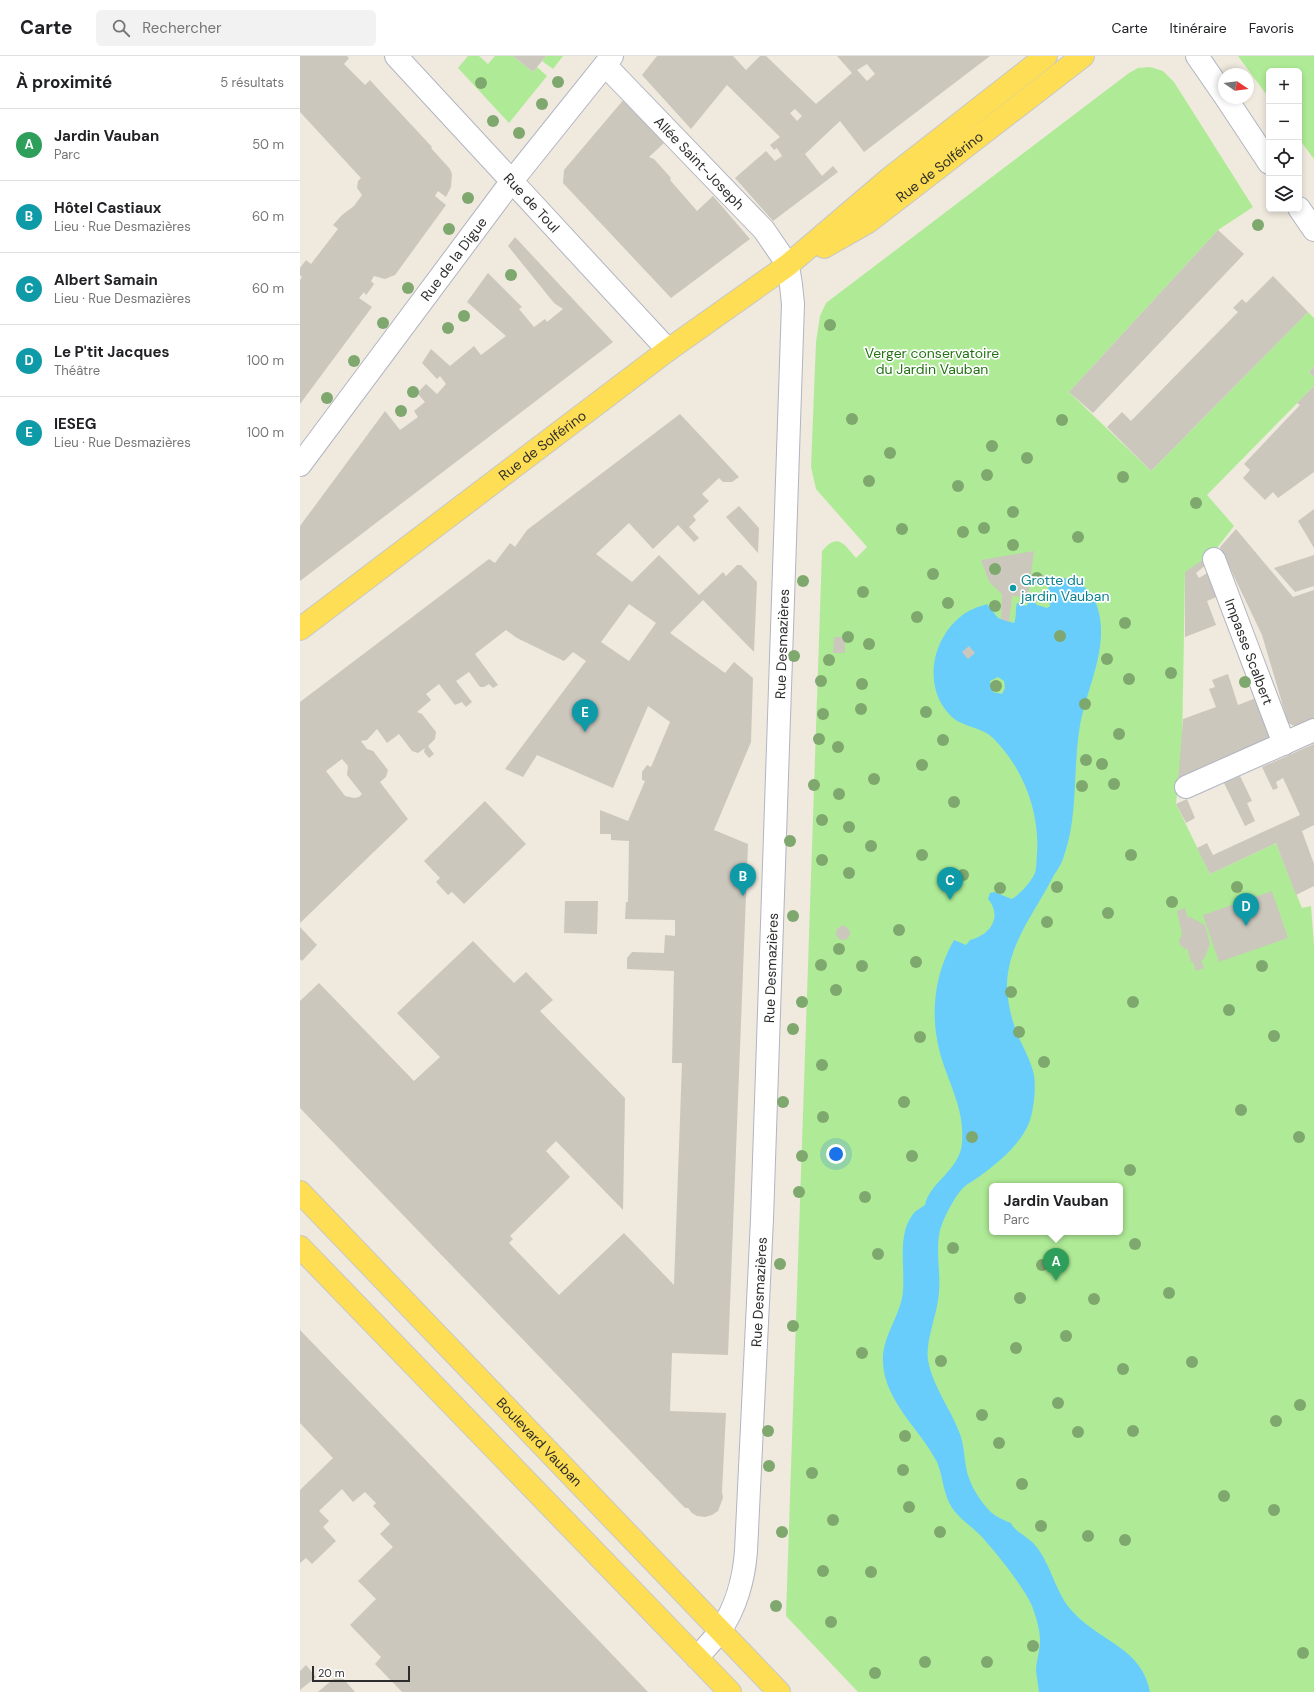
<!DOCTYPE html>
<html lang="fr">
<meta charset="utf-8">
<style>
body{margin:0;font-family:"DM Sans",sans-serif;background:#f2f2f2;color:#202124}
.controls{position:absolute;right:12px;top:12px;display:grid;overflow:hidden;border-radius:6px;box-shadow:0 2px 6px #0003}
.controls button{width:36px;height:36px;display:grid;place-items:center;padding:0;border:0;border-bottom:1px solid #e0e0e0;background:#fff;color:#202124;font:20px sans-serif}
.compass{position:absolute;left:918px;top:12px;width:36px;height:36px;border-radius:50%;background:#fff;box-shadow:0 2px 6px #0003;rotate:103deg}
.scale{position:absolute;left:12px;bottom:10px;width:98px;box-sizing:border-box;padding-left:4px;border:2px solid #2d2d2d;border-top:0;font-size:11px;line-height:14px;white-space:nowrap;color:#2d2d2d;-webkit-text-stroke:3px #fff;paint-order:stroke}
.you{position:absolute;left:536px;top:1098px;width:14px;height:14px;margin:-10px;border:3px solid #fff;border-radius:50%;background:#1a73e8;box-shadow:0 0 0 6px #1a73e833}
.badge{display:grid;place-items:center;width:26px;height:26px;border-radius:50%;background:#3c57ff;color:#fff;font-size:13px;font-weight:700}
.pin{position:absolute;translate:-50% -33px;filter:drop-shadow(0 1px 2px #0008)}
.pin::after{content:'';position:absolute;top:21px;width:14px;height:12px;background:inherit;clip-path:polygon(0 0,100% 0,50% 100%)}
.popup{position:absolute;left:689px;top:1127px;width:134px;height:52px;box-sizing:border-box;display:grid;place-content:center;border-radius:6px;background:#fff;filter:drop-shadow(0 1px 3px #0005);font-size:13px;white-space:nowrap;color:#757577}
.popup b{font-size:15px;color:#202124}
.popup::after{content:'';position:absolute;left:50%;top:100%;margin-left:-8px;border:8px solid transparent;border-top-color:#fff}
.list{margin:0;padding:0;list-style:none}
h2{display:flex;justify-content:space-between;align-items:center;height:52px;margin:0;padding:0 16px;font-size:17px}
h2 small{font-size:13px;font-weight:400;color:#757577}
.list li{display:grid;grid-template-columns:26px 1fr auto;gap:12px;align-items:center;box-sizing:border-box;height:72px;padding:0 16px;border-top:1px solid #e0e0e0}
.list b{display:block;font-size:15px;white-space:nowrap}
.list p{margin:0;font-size:13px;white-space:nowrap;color:#757577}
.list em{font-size:13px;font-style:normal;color:#757577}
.icon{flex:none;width:22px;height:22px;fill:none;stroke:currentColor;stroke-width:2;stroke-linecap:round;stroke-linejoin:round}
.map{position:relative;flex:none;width:1014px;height:1636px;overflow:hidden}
header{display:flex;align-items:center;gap:24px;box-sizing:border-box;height:56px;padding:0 20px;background:#fff;border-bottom:1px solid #e0e0e0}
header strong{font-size:19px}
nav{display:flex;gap:22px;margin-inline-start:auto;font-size:14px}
.search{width:280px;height:36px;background:#f2f2f2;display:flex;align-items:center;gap:10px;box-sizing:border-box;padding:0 14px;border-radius:6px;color:#757577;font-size:15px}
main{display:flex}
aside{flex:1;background:#fff}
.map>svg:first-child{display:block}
.green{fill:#afeb96;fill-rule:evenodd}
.water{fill:#68cdfb;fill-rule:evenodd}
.building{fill:#cbc7bd;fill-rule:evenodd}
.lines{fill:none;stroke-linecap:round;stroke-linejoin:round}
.minor-casing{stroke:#b2b4c2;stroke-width:24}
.major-casing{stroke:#c8c8c8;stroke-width:24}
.minor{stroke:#fff;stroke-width:22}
.major{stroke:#fede54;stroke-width:22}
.tree{fill:#7fa86f}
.culture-dot{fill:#0f9aa8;stroke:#fff;stroke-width:1.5}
.labels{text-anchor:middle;stroke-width:3.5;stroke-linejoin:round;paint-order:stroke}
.street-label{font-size:14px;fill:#2d2d2d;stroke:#fff}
.park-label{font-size:14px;fill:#237314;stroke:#fff}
.culture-label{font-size:14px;fill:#0d838f;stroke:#fff;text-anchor:start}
</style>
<header>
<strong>Carte</strong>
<div class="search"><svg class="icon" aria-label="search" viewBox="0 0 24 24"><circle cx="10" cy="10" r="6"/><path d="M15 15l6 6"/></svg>Rechercher</div>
<nav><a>Carte</a><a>Itinéraire</a><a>Favoris</a></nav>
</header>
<main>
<aside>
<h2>À proximité<small>5 résultats</small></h2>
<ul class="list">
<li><span class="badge" style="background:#2e9e5b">A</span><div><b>Jardin Vauban</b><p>Parc</p></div><em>50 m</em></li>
<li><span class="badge" style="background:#0f9aa8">B</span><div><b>Hôtel Castiaux</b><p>Lieu · Rue Desmazières</p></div><em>60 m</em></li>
<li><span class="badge" style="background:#0f9aa8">C</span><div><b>Albert Samain</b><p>Lieu · Rue Desmazières</p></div><em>60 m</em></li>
<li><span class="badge" style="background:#0f9aa8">D</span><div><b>Le P'tit Jacques</b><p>Théâtre</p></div><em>100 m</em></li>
<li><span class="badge" style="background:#0f9aa8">E</span><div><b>IESEG</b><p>Lieu · Rue Desmazières</p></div><em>100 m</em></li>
</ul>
</aside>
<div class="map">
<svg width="1014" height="1636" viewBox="0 0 1014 1636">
<rect width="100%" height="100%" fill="#efe9de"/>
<!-- green -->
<g class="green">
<polygon points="168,0 179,0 188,8 195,0 213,0 233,16 237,11 247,20 209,67 158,12"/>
<polygon points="246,0 263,0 253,13 242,5"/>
<polygon points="938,0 1014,0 1014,103 999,83 999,15 969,15 969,42"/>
<path d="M850 11 863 15 874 26 953 151 918 174 769 336 851 415 1008 256 1014 262V310L1009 316 1014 321V330L907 439 934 470 913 497 885 517 882 692 876 748 910 818 976 787 1002 852 1011 850 1014 890V1636H558L486 1560 522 495C538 476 544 488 556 502L567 491 516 433 511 411 516 286 520 260 526 247 829 17 838 12ZM692 1130H820V1176H692Z"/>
</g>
<!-- water -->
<path class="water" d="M765 522C788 529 796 539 800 562 806 601 784 638 779 676 773 717 778 760 764 800 762 807 758 813 754 819 736 855 708 887 707 929 707 946 712 965 718 980 724 993 731 1005 734 1019 736 1033 734 1048 731 1061 724 1086 699 1106 680 1120 675 1124 668 1127 663 1132 655 1140 646 1158 642 1168 634 1187 641 1216 639 1236 638 1257 625 1285 628 1304 633 1332 652 1354 661 1381 665 1394 664 1409 669 1422 673 1434 683 1449 692 1457 698 1462 704 1464 711 1467 714 1475 728 1481 735 1489 752 1509 755 1538 774 1557 801 1586 842 1592 850 1636H739C738 1629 737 1622 736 1615 736 1605 740 1595 740 1585 740 1573 736 1561 732 1550 724 1531 695 1495 680 1479 670 1469 658 1462 651 1450 643 1437 643 1420 637 1406 620 1373 585 1346 583 1307 581 1281 601 1260 603 1235 605 1210 597 1179 613 1158 616 1154 621 1152 625 1149 629 1127 660 1114 662 1087 665 1051 647 1026 639 993 630 956 635 917 654 884L666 889 670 884C690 879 703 861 688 843L690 837 694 836 712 843C719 839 730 827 734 819 737 814 736 805 737 798 740 756 723 712 693 682 681 670 661 672 649 658 623 630 632 584 660 561 668 554 678 551 687 548L698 562 714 567C717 560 715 554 717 547L726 550 732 543 737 549 747 552 750 550 748 533 752 524ZM698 621 704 625 705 632 702 638 693 636 690 625Z"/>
<!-- building -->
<g class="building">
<polygon points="0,0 47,0 49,2 44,8 65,29 70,24 79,34 132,91 131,92 150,113 152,118 151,131 146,141 138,135 135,140 146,149 95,219 85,223 74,220 71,225 74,228 70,234 66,239 64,236 59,242 72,251 0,348 0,224 2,221 0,219 0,212 6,204 11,208 38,173 33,169 42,159 54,150 62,139 57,132 58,125 61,122 0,56"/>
<polygon points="213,0 246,0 233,16"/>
<path d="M357 0H433L446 14 460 0H466L516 48 552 17 537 0H690L564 96 540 65 505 98 522 120 533 110 538 116 473 165 435 122 466 95 475 105 482 100 477 92 474 94 470 89 480 81 427 29 391 73 342 19ZM567 8 575 18 567 25 557 14ZM495 53 502 60 497 65 490 57Z"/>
<polygon points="325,42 365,86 349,101 354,103 371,122 370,124 397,155 413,140 450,183 371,242 263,127 264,114"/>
<polygon points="918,174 944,198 793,357 769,336"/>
<polygon points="215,181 313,286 0,525 0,470 85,355 100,374 118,361 114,355 125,346 117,337 126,328 137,338 146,328 140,320 137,323 122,307 131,293 150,310 174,290 181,299 206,280 167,246 188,217 222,251 219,253 234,271 245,263 247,266 263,253 254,247 208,190"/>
<polygon points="973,220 1008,256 851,415 807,371 822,356 831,365 938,256 933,252 942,243 946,247"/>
<polygon points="1014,310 1014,321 1009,316"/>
<polygon points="1014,330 1014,416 978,442 973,436 965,444 943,422 950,414 944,408 1000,349 997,347"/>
<path d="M380 358 439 421 432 426H423L419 422 402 438 409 445 393 460 396 464 389 471 399 482 394 486 378 469 353 493 329 467 296 498 332 526 359 499 399 539 423 516 426 520 437 509H441L457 526 454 596 403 544 370 577 425 617 434 606 453 622 451 686 414 774 448 788 428 1299 372 1297 370 1355 426 1357 422 1435 423 1442 418 1455 412 1459 405 1461 397 1460 392 1457 388 1452H385L0 1052V945L19 927 114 1025 140 1001 97 957 173 885 214 927 226 916 253 944 240 955 325 1042 323 1154 256 1085 246 1095 270 1121 210 1180 213 1183 209 1187 259 1239 324 1177 374 1229 382 1007H372L374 915 327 913V902L332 896 364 897 365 879 375 880V864L325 863 326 846H328L329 785 311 784V778H300V754L328 765 345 725 342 724V716L347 709 351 711 370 666 348 650 313 732 237 699 223 721 205 713 286 605 273 596 264 605 217 582 206 574 175 598 198 629 193 632 189 628 184 631H180L169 616 156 625 172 646 166 651 162 646 155 649 139 628 126 638 131 644 117 656 122 658 136 676 135 683 128 690 134 698 129 702 124 696 125 692 118 697 112 695 99 678 87 687 77 673 67 684 61 685 67 693 73 695 88 714 86 721 80 726 108 763 0 867V646L189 503 195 507 210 487 215 491 227 474ZM329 548 356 567 329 605 301 586ZM42 703 48 710 47 719 62 738 59 741 54 742 45 740 26 715Z"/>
<polygon points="439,450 459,472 458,497 426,461"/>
<polygon points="1014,453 1014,492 998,465"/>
<polygon points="936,473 993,541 1014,534 1014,666 997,671 988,667 962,579 920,491"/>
<polygon points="734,495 728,541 712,540 709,566 701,563 702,538 689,526 681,504"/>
<polygon points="1014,499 1014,530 995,536 974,512"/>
<polygon points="904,503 907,508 896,517 899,522 909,516 919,540 907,545 916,569 885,581 885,516"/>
<polygon points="534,581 545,581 545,597 533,597"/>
<polygon points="669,590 675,597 668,603 662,596"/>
<polygon points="928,618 938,649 956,642 971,684 878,725 883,663 916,651 909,633 915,631 912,624"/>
<polygon points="1014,688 1014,769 1002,775 1014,808 1014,830 996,839 976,787 910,818 897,792 907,787 913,799 1000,759 983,722 976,726 978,732 973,734 962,711"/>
<polygon points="940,720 952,745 947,747 955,765 945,770 924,727"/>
<polygon points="887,743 895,762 886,767 876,748"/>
<polygon points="185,745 226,788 164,848 152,836 148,839 136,826 140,822 124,805"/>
<polygon points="972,835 988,882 919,906 903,859"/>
<polygon points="265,845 298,845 297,878 264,877"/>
<polygon points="885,852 888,862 890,861 905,869 910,888 904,903 901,904 904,912 896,915 893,906 891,906 887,892 885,893 880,889 879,885 882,878 877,855"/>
<circle cx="543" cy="877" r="7"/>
<polygon points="0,871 17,889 2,905 0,903"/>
<polygon points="0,1274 171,1451 348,1636 102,1636 75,1608 81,1601 50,1569 76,1543 58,1525 93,1491 80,1478 90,1468 73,1450 76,1447 65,1436 53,1446 42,1433 19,1455 29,1465 23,1471 36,1485 12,1508 6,1502 0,1507 0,1434 33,1402 0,1367"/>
<polygon points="6,1609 16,1621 0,1634 0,1615"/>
<polygon points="39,1618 55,1636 18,1636"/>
</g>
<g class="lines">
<!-- minor casing -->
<g class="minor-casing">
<g id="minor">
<path id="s1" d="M96 0 368 294"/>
<polyline points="897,0 924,39"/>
<path id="s2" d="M305 9 464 174 488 209 491 229 493 248 462 1163 446 1495C444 1522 436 1553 419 1576 413 1585 404 1593 397 1602"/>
<polyline points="926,42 969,107"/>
<polyline points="999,152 1014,174"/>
<path id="s3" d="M0 409 211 126 312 0"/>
<path id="s4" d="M914 503 984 688"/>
<polyline points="886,731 1014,674"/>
</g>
</g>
<!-- major casing -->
<g class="major-casing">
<g id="major">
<path id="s5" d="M524 191 568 166 783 0"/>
<path id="s6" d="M0 573 368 294 488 209 590 122 746 0"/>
<path id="s7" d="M0 1136 479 1636"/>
<polyline points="0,1191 430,1636"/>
</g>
</g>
<!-- minor -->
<use href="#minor" class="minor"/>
<!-- major -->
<use href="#major" class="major"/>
</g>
<!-- trees -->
<g class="tree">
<circle cx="258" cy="26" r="6"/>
<circle cx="181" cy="27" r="6"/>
<circle cx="242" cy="48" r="6"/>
<circle cx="193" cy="65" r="6"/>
<circle cx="219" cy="77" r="6"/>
<circle cx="168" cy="142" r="6"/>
<circle cx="958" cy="169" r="6"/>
<circle cx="149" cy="173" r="6"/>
<circle cx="211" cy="219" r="6"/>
<circle cx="108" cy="232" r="6"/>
<circle cx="164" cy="260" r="6"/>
<circle cx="83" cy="267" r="6"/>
<circle cx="530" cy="269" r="6"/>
<circle cx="148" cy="272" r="6"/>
<circle cx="54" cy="305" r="6"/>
<circle cx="113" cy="336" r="6"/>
<circle cx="27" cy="342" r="6"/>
<circle cx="101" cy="355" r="6"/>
<circle cx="552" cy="363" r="6"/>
<circle cx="762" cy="364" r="6"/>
<circle cx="692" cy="390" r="6"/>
<circle cx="590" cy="397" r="6"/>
<circle cx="727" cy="402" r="6"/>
<circle cx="687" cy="419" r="6"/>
<circle cx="823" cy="421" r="6"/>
<circle cx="569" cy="425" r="6"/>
<circle cx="658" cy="430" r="6"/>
<circle cx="896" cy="447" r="6"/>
<circle cx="713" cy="456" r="6"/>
<circle cx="684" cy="472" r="6"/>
<circle cx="602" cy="473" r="6"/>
<circle cx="663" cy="476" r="6"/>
<circle cx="778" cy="481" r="6"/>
<circle cx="713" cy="489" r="6"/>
<circle cx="695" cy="513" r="6"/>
<circle cx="633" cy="518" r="6"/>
<circle cx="737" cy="522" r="6"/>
<circle cx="503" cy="525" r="6"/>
<circle cx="563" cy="536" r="6"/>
<circle cx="648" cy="547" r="6"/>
<circle cx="695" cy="550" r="6"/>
<circle cx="617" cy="561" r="6"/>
<circle cx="825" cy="567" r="6"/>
<circle cx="760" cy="580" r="6"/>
<circle cx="548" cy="581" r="6"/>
<circle cx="569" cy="588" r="6"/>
<circle cx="494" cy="600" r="6"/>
<circle cx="807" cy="603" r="6"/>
<circle cx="529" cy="604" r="6"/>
<circle cx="871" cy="617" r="6"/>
<circle cx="829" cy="623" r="6"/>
<circle cx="521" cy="625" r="6"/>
<circle cx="945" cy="626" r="6"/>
<circle cx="562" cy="628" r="6"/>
<circle cx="696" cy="630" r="6"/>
<circle cx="785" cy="648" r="6"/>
<circle cx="561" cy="653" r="6"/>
<circle cx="626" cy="656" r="6"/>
<circle cx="523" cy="658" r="6"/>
<circle cx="819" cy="678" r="6"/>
<circle cx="519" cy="683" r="6"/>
<circle cx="643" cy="684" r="6"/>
<circle cx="538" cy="691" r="6"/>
<circle cx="786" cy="704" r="6"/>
<circle cx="802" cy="708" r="6"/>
<circle cx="622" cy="709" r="6"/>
<circle cx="574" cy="723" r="6"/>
<circle cx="814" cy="728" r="6"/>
<circle cx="514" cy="729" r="6"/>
<circle cx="782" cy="730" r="6"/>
<circle cx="539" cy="738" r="6"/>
<circle cx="654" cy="746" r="6"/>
<circle cx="522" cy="764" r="6"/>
<circle cx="549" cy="771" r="6"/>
<circle cx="490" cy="785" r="6"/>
<circle cx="571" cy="790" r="6"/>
<circle cx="622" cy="799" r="6"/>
<circle cx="831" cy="799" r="6"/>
<circle cx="522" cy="804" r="6"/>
<circle cx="549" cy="817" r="6"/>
<circle cx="663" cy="819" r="6"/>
<circle cx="757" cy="831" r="6"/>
<circle cx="937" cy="831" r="6"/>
<circle cx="700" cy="832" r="6"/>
<circle cx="872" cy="846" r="6"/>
<circle cx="808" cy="857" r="6"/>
<circle cx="493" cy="860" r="6"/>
<circle cx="747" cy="866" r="6"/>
<circle cx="599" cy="874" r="6"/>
<circle cx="539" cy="893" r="6"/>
<circle cx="616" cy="906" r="6"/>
<circle cx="521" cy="909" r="6"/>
<circle cx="562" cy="910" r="6"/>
<circle cx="962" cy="910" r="6"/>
<circle cx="536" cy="934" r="6"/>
<circle cx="711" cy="936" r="6"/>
<circle cx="502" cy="946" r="6"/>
<circle cx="833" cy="946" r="6"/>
<circle cx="929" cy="954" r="6"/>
<circle cx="493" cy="973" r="6"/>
<circle cx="719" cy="976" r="6"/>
<circle cx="974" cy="980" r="6"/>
<circle cx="620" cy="981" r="6"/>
<circle cx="744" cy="1006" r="6"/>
<circle cx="522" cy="1009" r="6"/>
<circle cx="483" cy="1046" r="6"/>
<circle cx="604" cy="1046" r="6"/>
<circle cx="941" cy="1054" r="6"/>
<circle cx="523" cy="1061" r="6"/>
<circle cx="672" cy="1081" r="6"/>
<circle cx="999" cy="1081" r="6"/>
<circle cx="502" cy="1100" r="6"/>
<circle cx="612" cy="1100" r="6"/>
<circle cx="830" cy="1114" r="6"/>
<circle cx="499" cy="1136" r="6"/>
<circle cx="565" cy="1141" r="6"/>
<circle cx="835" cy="1188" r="6"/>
<circle cx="653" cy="1192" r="6"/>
<circle cx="578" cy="1198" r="6"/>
<circle cx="480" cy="1208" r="6"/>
<circle cx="742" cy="1209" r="6"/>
<circle cx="869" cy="1237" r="6"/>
<circle cx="720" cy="1242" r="6"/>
<circle cx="794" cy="1243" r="6"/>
<circle cx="493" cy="1270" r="6"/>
<circle cx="766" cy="1280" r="6"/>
<circle cx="716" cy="1292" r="6"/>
<circle cx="562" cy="1297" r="6"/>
<circle cx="641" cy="1305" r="6"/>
<circle cx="892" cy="1306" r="6"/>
<circle cx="823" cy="1313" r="6"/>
<circle cx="758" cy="1347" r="6"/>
<circle cx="1000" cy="1349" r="6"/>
<circle cx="682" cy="1359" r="6"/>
<circle cx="976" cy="1365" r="6"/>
<circle cx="468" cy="1375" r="6"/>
<circle cx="833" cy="1375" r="6"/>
<circle cx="778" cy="1376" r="6"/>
<circle cx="605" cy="1380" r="6"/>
<circle cx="699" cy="1387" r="6"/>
<circle cx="469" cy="1410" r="6"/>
<circle cx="603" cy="1414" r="6"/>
<circle cx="512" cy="1417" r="6"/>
<circle cx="722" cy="1428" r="6"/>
<circle cx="924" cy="1440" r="6"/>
<circle cx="609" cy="1451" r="6"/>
<circle cx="974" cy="1454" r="6"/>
<circle cx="533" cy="1464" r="6"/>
<circle cx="741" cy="1470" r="6"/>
<circle cx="482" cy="1476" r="6"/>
<circle cx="640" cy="1476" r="6"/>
<circle cx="788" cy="1480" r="6"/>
<circle cx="825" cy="1484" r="6"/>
<circle cx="523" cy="1515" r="6"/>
<circle cx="571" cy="1516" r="6"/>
<circle cx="476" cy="1550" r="6"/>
<circle cx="531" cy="1566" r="6"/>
<circle cx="733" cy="1590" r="6"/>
<circle cx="1003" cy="1597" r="6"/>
<circle cx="625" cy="1606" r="6"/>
<circle cx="687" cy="1606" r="6"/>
<circle cx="575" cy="1617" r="6"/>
</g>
<!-- markers -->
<circle class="culture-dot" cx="713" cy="532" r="4"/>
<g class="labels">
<!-- street labels -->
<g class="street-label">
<text dy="5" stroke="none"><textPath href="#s2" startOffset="136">Allée Saint-Joseph</textPath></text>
<text dy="5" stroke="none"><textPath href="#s5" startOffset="141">Rue de Solférino</textPath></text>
<text dy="5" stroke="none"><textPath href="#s1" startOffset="200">Rue de Toul</textPath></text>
<text dy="5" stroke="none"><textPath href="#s3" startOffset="257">Rue de la Digue</textPath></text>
<text dy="5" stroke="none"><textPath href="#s6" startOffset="304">Rue de Solférino</textPath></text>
<text transform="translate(482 588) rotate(-88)" y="5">Rue Desmazières</text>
<text dy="5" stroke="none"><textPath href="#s4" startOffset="99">Impasse Scalbert</textPath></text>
<text transform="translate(471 912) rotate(-88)" y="5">Rue Desmazières</text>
<text transform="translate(459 1236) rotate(-87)" y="5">Rue Desmazières</text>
<text dy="5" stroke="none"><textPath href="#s7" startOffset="346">Boulevard Vauban</textPath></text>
</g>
<!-- park labels -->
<g class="park-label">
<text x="632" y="302">Verger conservatoire<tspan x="632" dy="16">du Jardin Vauban</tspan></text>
</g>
<!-- culture labels -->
<g class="culture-label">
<text x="721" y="529">Grotte du<tspan x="721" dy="16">jardin Vauban</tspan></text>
</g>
</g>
</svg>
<div class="controls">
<button>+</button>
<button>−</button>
<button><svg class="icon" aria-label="locate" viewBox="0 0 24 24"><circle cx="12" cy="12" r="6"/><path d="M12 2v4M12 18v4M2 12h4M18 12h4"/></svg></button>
<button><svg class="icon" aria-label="layers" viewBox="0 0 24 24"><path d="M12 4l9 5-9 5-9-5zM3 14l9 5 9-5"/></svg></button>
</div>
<svg class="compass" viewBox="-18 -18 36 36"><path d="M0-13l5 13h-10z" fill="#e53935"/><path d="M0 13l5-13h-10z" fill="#757577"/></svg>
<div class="scale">20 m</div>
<div class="you"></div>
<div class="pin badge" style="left:756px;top:1225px;background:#2e9e5b">A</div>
<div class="popup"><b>Jardin Vauban</b>Parc</div>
<div class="pin badge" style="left:443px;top:840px;background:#0f9aa8">B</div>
<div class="pin badge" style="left:650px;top:844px;background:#0f9aa8">C</div>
<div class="pin badge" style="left:946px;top:870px;background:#0f9aa8">D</div>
<div class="pin badge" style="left:285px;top:676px;background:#0f9aa8">E</div>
</div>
</main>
